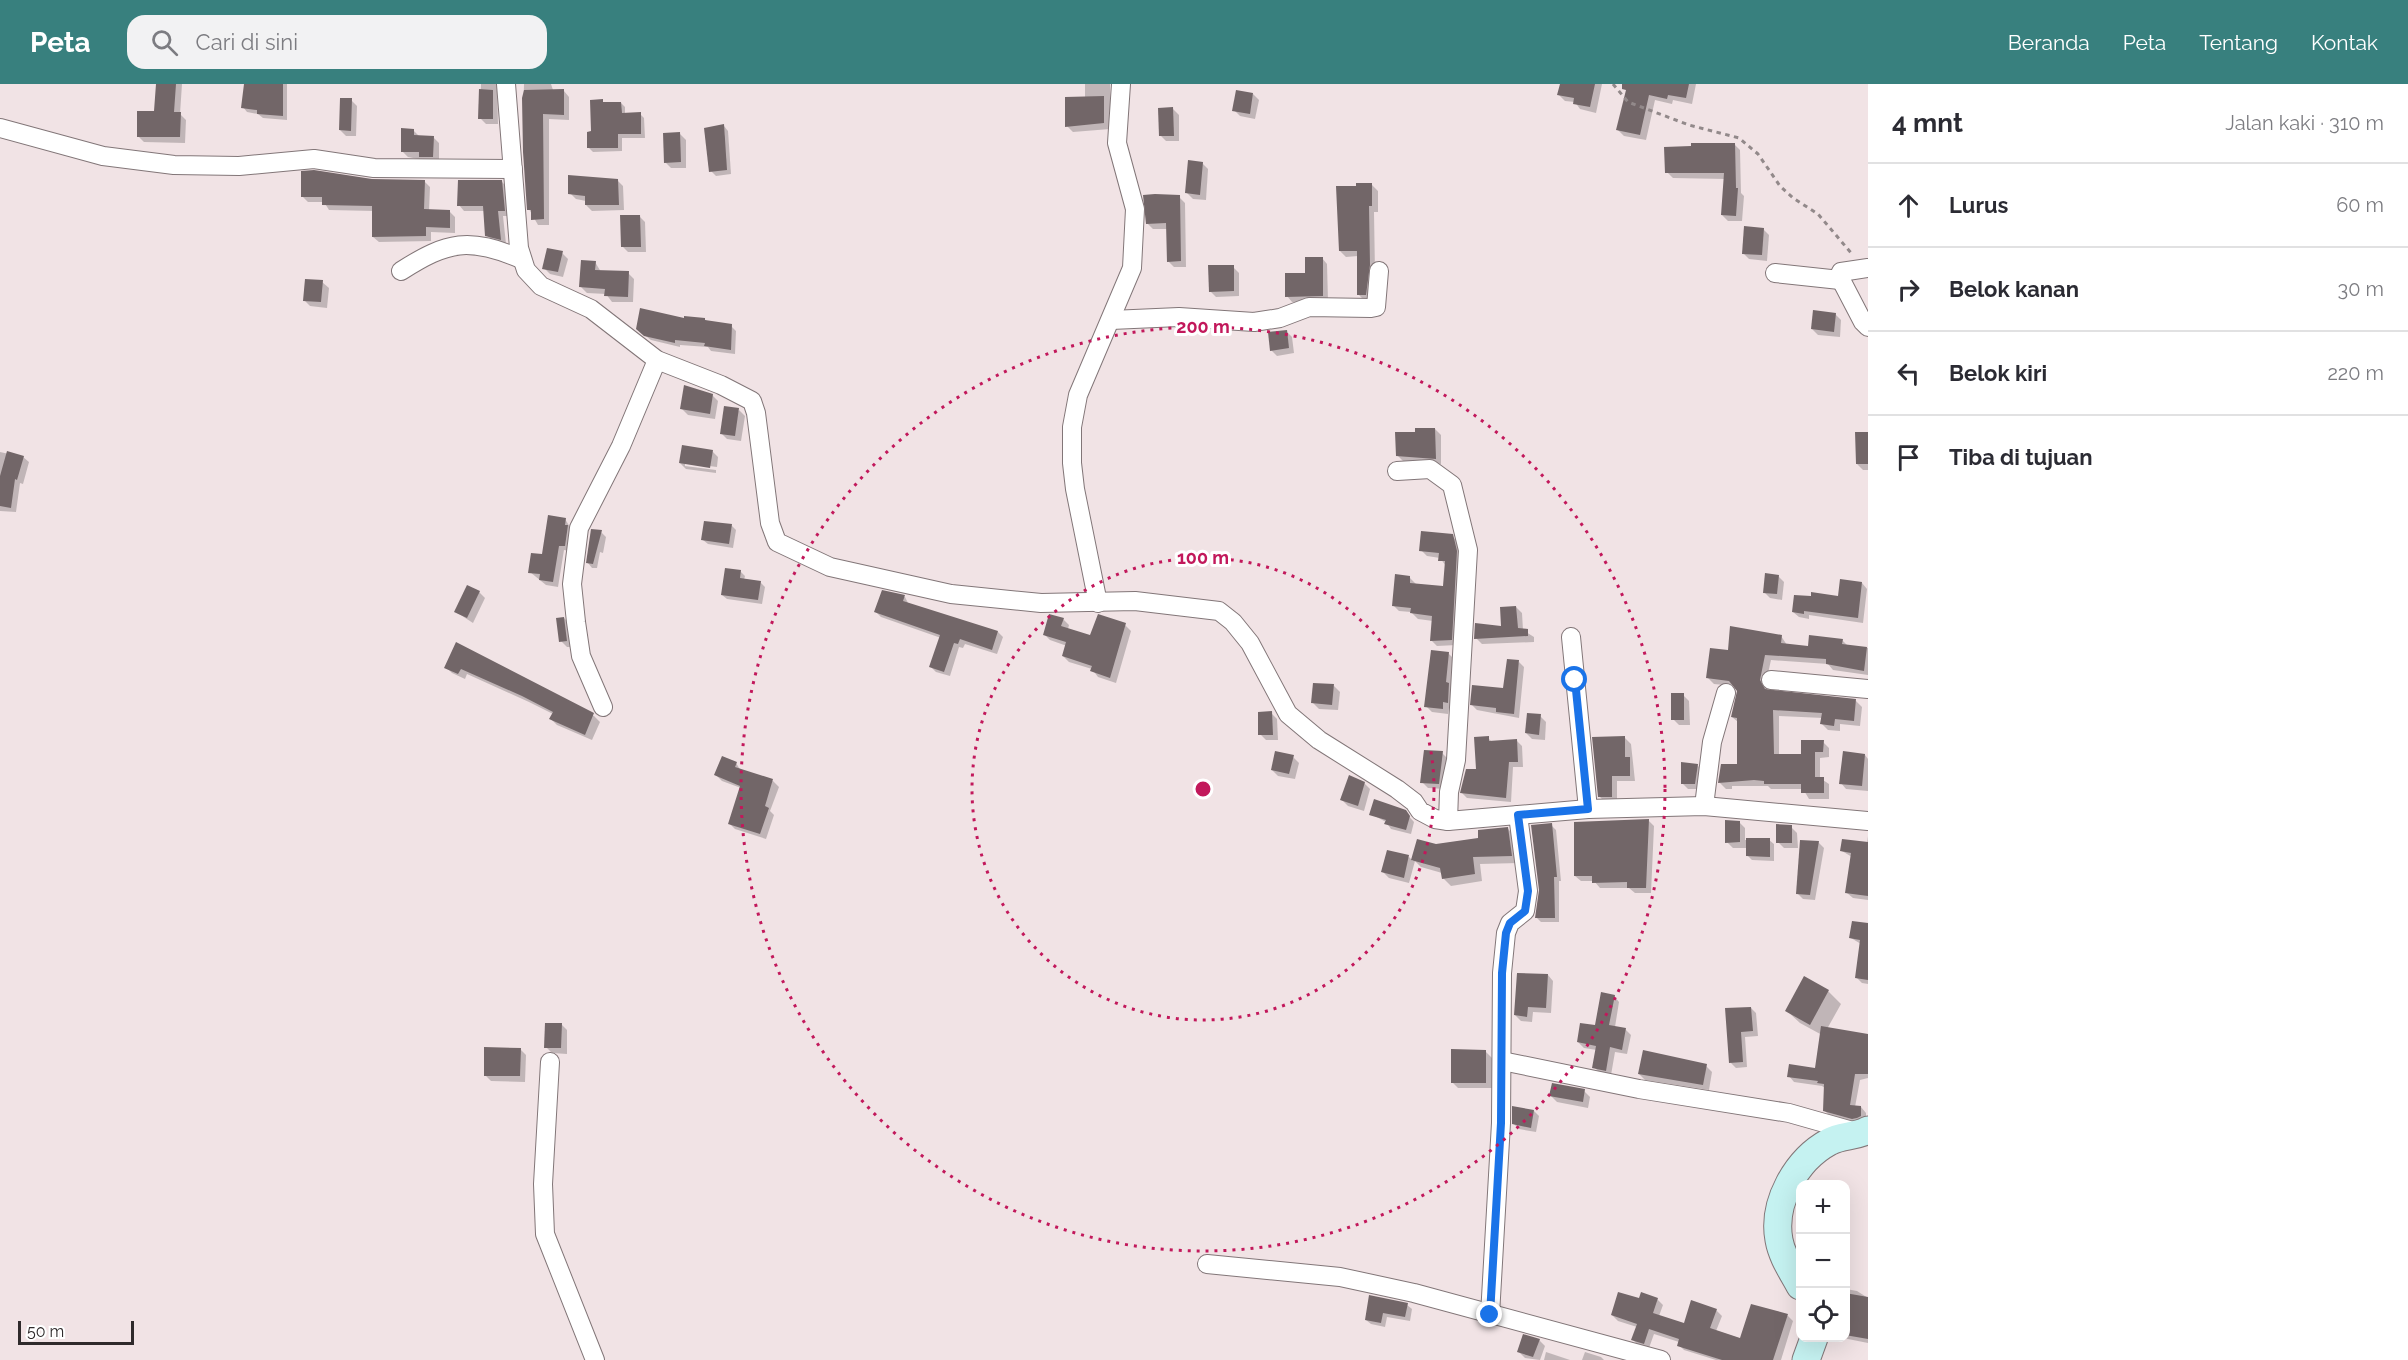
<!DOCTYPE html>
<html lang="id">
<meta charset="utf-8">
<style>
body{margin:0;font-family:Raleway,sans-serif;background:#f2f2f3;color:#2b2b33}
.controls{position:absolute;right:18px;bottom:18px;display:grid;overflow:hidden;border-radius:12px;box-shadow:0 6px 24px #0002}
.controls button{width:54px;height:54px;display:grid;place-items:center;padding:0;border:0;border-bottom:2px solid #e1e1e2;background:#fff;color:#2b2b33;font:30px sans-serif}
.scale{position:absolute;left:18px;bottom:15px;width:116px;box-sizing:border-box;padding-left:6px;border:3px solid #2f2a2b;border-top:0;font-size:16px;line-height:21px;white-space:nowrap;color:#2f2a2b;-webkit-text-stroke:4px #fff;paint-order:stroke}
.stop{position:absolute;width:18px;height:18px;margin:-14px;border:4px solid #1a73e8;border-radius:50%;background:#fff}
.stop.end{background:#1a73e8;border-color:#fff;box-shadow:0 2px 6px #0008}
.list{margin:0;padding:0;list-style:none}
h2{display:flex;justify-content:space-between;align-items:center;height:78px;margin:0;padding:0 24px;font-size:26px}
h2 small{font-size:20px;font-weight:400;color:#7c7c81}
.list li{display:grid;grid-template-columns:39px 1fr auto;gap:18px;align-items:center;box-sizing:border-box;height:84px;padding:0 24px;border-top:2px solid #e1e1e2}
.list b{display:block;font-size:22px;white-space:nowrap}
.list em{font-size:20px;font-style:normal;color:#7c7c81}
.icon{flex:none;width:33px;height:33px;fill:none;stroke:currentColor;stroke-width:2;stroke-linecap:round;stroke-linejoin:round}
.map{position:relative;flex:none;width:1868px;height:1276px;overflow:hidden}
header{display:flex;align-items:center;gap:36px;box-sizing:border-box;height:84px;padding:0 30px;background:#38807e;color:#fff}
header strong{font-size:28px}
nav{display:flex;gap:33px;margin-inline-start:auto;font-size:21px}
.search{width:420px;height:54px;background:#f2f2f3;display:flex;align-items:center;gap:15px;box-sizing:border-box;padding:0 21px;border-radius:18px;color:#7c7c81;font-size:22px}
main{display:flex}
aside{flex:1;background:#fff}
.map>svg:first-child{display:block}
.shadow{fill:#0003}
.building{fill:#726668}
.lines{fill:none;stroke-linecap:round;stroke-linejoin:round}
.street-casing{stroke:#827678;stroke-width:20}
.secondary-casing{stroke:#827678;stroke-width:29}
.path{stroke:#92898a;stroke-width:3;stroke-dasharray:4.5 4.5;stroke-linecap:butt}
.street{stroke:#fff;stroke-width:18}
.secondary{stroke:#c5f2f1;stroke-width:27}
.route{stroke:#1a73e8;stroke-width:8}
.ring{fill:none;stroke:#c2185b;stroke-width:3;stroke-dasharray:3 6}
.centre{fill:#c2185b;stroke:#fff;stroke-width:3}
.ring-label{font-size:18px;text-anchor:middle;font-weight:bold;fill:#c2185b;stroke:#fff;stroke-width:6;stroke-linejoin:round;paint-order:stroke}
</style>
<header>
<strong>Peta</strong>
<div class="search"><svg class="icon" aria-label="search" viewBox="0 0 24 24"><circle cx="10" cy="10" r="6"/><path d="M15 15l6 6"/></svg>Cari di sini</div>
<nav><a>Beranda</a><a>Peta</a><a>Tentang</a><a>Kontak</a></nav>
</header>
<main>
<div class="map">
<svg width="1868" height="1276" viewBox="0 0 1868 1276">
<rect width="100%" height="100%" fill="#f1e3e5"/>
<!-- shadow -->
<g class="shadow">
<polygon points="158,0 182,0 180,30 186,36 185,59 144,58 138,52 155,29"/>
<polygon points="246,0 287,0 287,36 263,34 258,30 247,28 243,23"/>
<polygon points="481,0 497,0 498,40 486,40 480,34"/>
<polygon points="524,0 551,0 553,6 564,7 569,13 569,36 549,35 549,141 538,141 529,125 523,38"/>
<polygon points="1085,0 1110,0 1110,45 1073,48 1067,42 1085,14"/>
<polygon points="1561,0 1602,0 1596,29 1580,25 1575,18 1565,17 1559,11"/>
<polygon points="1628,0 1696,0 1692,20 1673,16 1672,20 1655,16 1646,56 1624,52 1618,46"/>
<polygon points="1253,10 1259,16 1255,35 1240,32 1234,26"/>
<polygon points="351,16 357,22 356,52 346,52 340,46"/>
<polygon points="602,17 605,20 621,19 625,23 625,30 640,30 644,34 645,54 622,54 622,67 593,68 589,64"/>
<polygon points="1173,25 1179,31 1179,57 1166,57 1160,51"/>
<polygon points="724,42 728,47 731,90 716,92 711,87"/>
<polygon points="413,46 420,53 433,53 439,59 439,79 408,73 402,67"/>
<polygon points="680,50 686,56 686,84 671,84 665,78"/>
<polygon points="1734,60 1740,66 1741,109 1744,112 1742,137 1728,137 1722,131 1725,95 1673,94 1667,88"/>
<polygon points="1202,79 1208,85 1206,116 1193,115 1187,109"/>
<polygon points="617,96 623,102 624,126 592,127 586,121 586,117 576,115 570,109"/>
<polygon points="374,97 424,97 430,103 429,127 450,128 455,133 455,149 431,148 431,157 379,158 373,153 374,127 329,126 324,118 308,118 302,112"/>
<polygon points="502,98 507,103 510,132 503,132 506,160 493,157 487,151 485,127 464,127 459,121"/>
<polygon points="1372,101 1378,107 1378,128 1374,128 1375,188 1371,216 1365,217 1359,211 1358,172 1346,173 1340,167 1338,104"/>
<polygon points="1179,113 1185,119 1186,183 1174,183 1168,177 1168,145 1153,145 1147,139"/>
<polygon points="639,132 645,138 646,168 628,168 622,162"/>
<polygon points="1763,145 1769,151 1767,177 1749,175 1743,169"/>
<polygon points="562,169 568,175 563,193 550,190 544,184"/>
<polygon points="1322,174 1327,180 1328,217 1292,218 1287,212"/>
<polygon points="595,178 601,188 628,189 634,195 633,218 612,218 606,210 587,209 581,203"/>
<polygon points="1233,183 1239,189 1239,212 1216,213 1210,207"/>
<polygon points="322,198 329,204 327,224 310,222 304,216"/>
<polygon points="1835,230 1841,236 1840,253 1818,251 1812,245"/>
<polygon points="704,235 708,238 731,242 736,247 735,270 711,267 708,263 680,261 680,263 651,256 643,250 686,236"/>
<polygon points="1286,247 1292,253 1294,269 1277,272 1271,266"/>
<polygon points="712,311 718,317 715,335 688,331 682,325"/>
<polygon points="739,326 745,332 741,357 727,355 721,349"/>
<polygon points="1435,345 1441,351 1441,380 1403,377 1397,371 1416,350"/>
<polygon points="1868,349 1868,386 1863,386 1857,380"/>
<polygon points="712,367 718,373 717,383 685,379 685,382 716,386 716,389 686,385 680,379"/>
<polygon points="0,368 23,373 29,378 23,400 20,399 16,428 0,427"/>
<polygon points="565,435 573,448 570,467 564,466 558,503 546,501 530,488 543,472"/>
<polygon points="731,441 736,446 733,464 708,460 703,456"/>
<polygon points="601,448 606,453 603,469 600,468 597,484 592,484 588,479"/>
<polygon points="1452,452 1458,458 1462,474 1457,561 1437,562 1431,556 1433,537 1418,535 1411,528 1399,527 1393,521 1410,494 1416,500 1444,504 1446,482 1440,474 1427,472 1421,466"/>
<polygon points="740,487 745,492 744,496 760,498 765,503 762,520 727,515 722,511"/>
<polygon points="1778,492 1784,498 1782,516 1770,514 1764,508"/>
<polygon points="1862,499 1867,505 1863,539 1809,531 1809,535 1799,533 1793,528 1840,513"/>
<polygon points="479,508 485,514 473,539 456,528"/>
<polygon points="883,508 905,513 909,521 998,548 1003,553 997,570 965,560 963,564 959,563 950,592 936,588 931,583 941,554 881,533 876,528"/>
<polygon points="1516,523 1522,529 1523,546 1534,553 1534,558 1482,560 1476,554 1503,544"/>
<polygon points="564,534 570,540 573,563 567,563 561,557"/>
<polygon points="1063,535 1069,541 1068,545 1091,553 1125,541 1131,547 1116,599 1098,593 1092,585 1069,578 1063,572 1067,562 1050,556 1044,550"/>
<polygon points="1781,552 1787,561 1809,563 1842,556 1848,562 1868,564 1868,591 1833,586 1828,580 1771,576 1765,603 1768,607 1856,617 1862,623 1860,642 1840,640 1840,647 1828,646 1822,640 1823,634 1779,632 1779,672 1803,672 1823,658 1829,664 1829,673 1820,674 1820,694 1829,700 1829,715 1809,715 1803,705 1771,705 1768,702 1732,702 1732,705 1726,705 1720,699 1722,681 1738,681 1738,638 1732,633 1739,606 1735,602 1714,600 1708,594 1729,568"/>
<polygon points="457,560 594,632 600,638 592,656 557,641 551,635 553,630 529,618 467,590 465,595 452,589 446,583"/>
<polygon points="1448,569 1454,575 1453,624 1449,624 1448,630 1432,628 1426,622"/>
<polygon points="1519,578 1524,583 1519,634 1477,626 1472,621 1505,606"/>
<polygon points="1334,602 1340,608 1338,626 1319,625 1313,619"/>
<polygon points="1683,611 1689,617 1690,641 1679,641 1673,635"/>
<polygon points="1271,629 1277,635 1278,656 1266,656 1260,650"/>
<polygon points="1540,632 1546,638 1545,656 1532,655 1526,649"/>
<polygon points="1488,654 1492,658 1517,657 1522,662 1523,683 1513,683 1511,718 1467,714 1462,709 1477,687"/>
<polygon points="1625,654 1631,660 1635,697 1617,697 1617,719 1606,719 1600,713"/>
<polygon points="1442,669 1448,675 1445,705 1428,704 1422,698"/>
<polygon points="1865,671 1868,675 1868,707 1846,705 1841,699"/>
<polygon points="1293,673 1299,679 1295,695 1278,692 1272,686"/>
<polygon points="736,679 741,687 773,697 779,703 770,727 774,731 766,755 735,745 729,739 741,704 722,697 716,691"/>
<polygon points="1697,681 1703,687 1701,705 1688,705 1682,699"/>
<polygon points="1364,699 1370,705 1364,727 1348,722 1342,716"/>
<polygon points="1405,728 1414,738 1411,750 1391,745 1386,738 1371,730"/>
<polygon points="1648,736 1654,742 1651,809 1635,809 1629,804 1600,804 1594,797 1581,797 1575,792"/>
<polygon points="1739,738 1745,744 1745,756 1769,756 1774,760 1774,777 1752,776 1747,771 1747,764 1733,764 1727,758"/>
<polygon points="1551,741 1556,746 1561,797 1559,797 1559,838 1541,838 1536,833"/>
<polygon points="1791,743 1797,749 1798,764 1784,764 1778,758"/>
<polygon points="1508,745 1515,752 1519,779 1480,780 1482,797 1451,802 1443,794 1442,789 1421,783 1415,777 1409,799 1389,794 1383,788 1409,773 1413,777 1418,757 1436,762 1480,755"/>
<polygon points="1868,752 1868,816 1853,814 1847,809 1852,773 1842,767 1867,760"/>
<polygon points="1818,758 1824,764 1815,816 1803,815 1797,809"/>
<polygon points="1868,840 1868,900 1862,899 1856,893 1861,860 1851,854"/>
<polygon points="1548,891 1553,897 1551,929 1533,928 1532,938 1521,937 1515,931"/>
<polygon points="1828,907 1841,920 1827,945 1868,951 1868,994 1860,996 1855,1023 1861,1023 1866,1029 1866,1038 1859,1040 1830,1032 1824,1026 1825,1004 1822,1002 1794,998 1789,992 1817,986 1822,951 1800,939 1787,927"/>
<polygon points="1614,912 1619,918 1615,943 1625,945 1631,951 1627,970 1615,968 1611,991 1600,989 1594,983 1597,966 1584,964 1578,958 1596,943"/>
<polygon points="1751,924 1756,929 1758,952 1745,953 1747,983 1736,984 1731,979 1726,926"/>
<polygon points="561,940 567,946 567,970 552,969 546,963"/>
<polygon points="520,965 526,971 525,998 491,997 485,991"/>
<polygon points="1486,968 1492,974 1492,1004 1458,1004 1452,998"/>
<polygon points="1706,982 1712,988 1709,1006 1645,996 1639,990"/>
<polygon points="1584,1007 1590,1013 1588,1024 1557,1018 1551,1012"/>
<polygon points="1514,1024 1534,1027 1539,1032 1536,1048 1519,1045 1514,1040"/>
<polygon points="1846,1205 1857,1207 1868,1214 1868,1259 1843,1254 1846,1254"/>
<polygon points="1371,1213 1407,1221 1412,1225 1410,1237 1387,1233 1385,1243 1371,1240 1366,1236"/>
<polygon points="1657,1215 1663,1221 1659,1232 1685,1240 1716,1226 1722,1232 1716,1247 1741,1255 1752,1221 1788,1232 1793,1237 1781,1276 1716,1276 1684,1266 1679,1261 1679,1258 1654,1250 1649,1264 1639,1262 1633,1256 1637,1243 1618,1237 1612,1231 1640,1216"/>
<polygon points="1539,1256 1545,1262 1540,1276 1525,1274 1519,1268"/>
<polygon points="1546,1268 1570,1276 1544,1276"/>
<polygon points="1585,1268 1601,1273 1604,1276 1582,1276"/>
</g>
<!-- building -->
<g class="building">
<polygon points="156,0 176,0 174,28 181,28 180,53 137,53 137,27 154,27"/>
<polygon points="244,0 283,0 283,32 257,30 257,26 241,24"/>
<polygon points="1560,0 1595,0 1590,23 1573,20 1574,14 1557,11"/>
<polygon points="1622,0 1689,0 1686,14 1668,11 1667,15 1649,11 1640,51 1616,46 1626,6 1622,5"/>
<polygon points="479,5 493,6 493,35 478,35"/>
<polygon points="564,5 564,31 543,30 544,135 531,136 531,126 527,126 523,68 522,14 524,6"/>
<polygon points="1236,6 1253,9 1250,30 1232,27"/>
<polygon points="1104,12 1104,39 1065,43 1065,13"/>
<polygon points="340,14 352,14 351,47 339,46"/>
<polygon points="603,15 603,18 621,18 622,29 641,28 641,50 618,50 618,64 587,64 587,48 591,47 590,16"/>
<polygon points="1173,23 1174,52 1159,52 1158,24"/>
<polygon points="724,40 727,86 709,88 704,44"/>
<polygon points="401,44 414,45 414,51 434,52 433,73 419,73 419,68 401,68"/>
<polygon points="680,48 681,78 664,79 663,49"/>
<polygon points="1691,59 1735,59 1736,104 1738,104 1736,132 1721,131 1724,89 1665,89 1664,63 1691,62"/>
<polygon points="1188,76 1203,78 1200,111 1185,109"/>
<polygon points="314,86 372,95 425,96 424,125 450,126 450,144 426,143 426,152 372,153 372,122 322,121 322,113 301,113 301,87"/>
<polygon points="568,91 618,95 619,121 585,121 585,112 568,110"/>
<polygon points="458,96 502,96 505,127 498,127 501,156 485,152 483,122 457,122"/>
<polygon points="1356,99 1372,99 1372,122 1369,122 1370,181 1366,211 1357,211 1357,167 1339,167 1336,102 1356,102"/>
<polygon points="1155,110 1180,111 1181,177 1167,178 1166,139 1146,140 1143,111"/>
<polygon points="620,131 640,131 641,163 621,163"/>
<polygon points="1744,142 1764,144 1762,171 1742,170"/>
<polygon points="547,164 563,167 558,188 542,185"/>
<polygon points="1305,173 1323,173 1323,212 1285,213 1285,189 1305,189"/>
<polygon points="581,176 596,177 595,186 629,187 628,213 604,212 605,205 579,203"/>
<polygon points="1208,181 1234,181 1234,207 1209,208"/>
<polygon points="305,195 323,196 321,218 303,217"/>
<polygon points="640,224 684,234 684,232 705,234 705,236 732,240 731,266 704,262 705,259 675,256 675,259 644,252 636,245"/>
<polygon points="1813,226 1836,229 1834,248 1811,245"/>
<polygon points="1287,246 1289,264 1270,267 1268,248"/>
<polygon points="684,301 713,310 710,330 680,325"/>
<polygon points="724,322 739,324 735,352 720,350"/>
<polygon points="1415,344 1435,344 1436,375 1396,372 1395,348 1415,348"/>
<polygon points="1855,348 1868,348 1868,380 1856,380"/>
<polygon points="682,361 713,366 710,384 679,379"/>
<polygon points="7,367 24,372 17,396 15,395 11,424 0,422 0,392"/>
<polygon points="548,431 566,434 565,441 568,441 565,462 559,462 553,498 539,496 540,490 528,489 531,469 542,470"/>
<polygon points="704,437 732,440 729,460 701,456"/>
<polygon points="591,445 602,446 593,480 586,479"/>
<polygon points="1421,447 1453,450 1457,467 1452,556 1430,557 1432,532 1410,529 1411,524 1392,522 1395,490 1410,492 1410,499 1443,502 1445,477 1438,477 1439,469 1419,467"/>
<polygon points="725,484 741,486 740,494 761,497 758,516 721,511"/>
<polygon points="1765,489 1779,491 1777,510 1763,509"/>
<polygon points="1840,495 1862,498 1858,534 1804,527 1804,530 1792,528 1794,511 1811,512 1811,508 1838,512"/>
<polygon points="467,501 480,507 467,534 454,528"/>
<polygon points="882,506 905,511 903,517 998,547 992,566 960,555 958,560 954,559 944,588 929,583 940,551 874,528"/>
<polygon points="1516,522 1518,544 1528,545 1528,552 1474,555 1475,539 1501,542 1500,523"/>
<polygon points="1049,530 1064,534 1061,542 1090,551 1098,530 1126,539 1110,594 1090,587 1092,582 1062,572 1066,558 1043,551"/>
<polygon points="564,533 567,557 559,558 556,534"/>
<polygon points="1730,542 1782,551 1781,559 1808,562 1809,551 1843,555 1842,560 1867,563 1864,587 1826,580 1826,575 1765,571 1760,596 1765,605 1856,615 1854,637 1835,635 1834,642 1820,640 1822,629 1773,626 1774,670 1801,670 1801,656 1824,656 1823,668 1815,668 1815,693 1824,693 1824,709 1801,709 1801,700 1764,700 1764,697 1754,696 1718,699 1721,680 1737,680 1737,634 1731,633 1737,607 1729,597 1706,594 1710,564 1728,566"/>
<polygon points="456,558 594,629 585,651 549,635 553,628 522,612 461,585 458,590 444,584"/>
<polygon points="1431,566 1449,568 1446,598 1449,599 1448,619 1443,618 1443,625 1424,623"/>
<polygon points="1507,575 1519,576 1514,630 1496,628 1496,624 1470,621 1472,601 1503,604"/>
<polygon points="1313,599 1334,600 1332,621 1311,619"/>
<rect x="1671" y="609" width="13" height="27"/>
<polygon points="1272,627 1273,651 1258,651 1258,628"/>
<polygon points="1527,629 1541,630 1539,651 1525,649"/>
<polygon points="1489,652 1489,657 1517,655 1518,678 1509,678 1506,714 1460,709 1466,685 1476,685 1474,653"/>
<polygon points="1625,652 1625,673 1630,673 1630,692 1612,692 1612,713 1598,713 1592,653"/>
<polygon points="1424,666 1443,667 1439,700 1420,699"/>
<polygon points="1275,667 1294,671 1289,690 1271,686"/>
<polygon points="1843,667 1865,670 1862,702 1839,700"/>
<polygon points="722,672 737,678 735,683 773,695 765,722 769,724 760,750 728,740 740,702 714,691"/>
<polygon points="1681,678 1698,680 1695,700 1681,700"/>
<polygon points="1349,691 1365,698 1358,722 1340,716"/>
<polygon points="1374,715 1406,726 1410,732 1406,746 1384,740 1386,736 1369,731"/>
<polygon points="1649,735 1646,804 1627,804 1627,798 1592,799 1592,792 1574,792 1574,738"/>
<polygon points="1725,736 1740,737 1740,758 1725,759"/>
<polygon points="1552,739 1557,793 1554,793 1555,834 1535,834 1539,806 1531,741"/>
<polygon points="1776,740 1792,741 1792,759 1776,759"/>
<polygon points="1508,743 1512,772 1473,773 1475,790 1442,795 1440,784 1411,776 1417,755 1436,760 1478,754 1478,746"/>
<polygon points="1746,754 1770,754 1770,773 1746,772"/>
<polygon points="1842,755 1868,758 1868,812 1845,809 1851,769 1840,767"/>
<polygon points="1800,756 1819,757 1810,811 1796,810"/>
<polygon points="1387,766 1409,771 1404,794 1381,788"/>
<polygon points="1852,837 1868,839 1868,896 1855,894 1860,856 1849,854"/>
<polygon points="1517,889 1548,890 1546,924 1528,923 1527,933 1514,931"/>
<polygon points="1804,892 1829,906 1810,941 1785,927"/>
<polygon points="1601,908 1615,911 1609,941 1626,944 1622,966 1610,963 1606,987 1592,984 1596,962 1577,958 1580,939 1595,941"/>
<polygon points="1751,923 1753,947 1741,948 1743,978 1729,979 1725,924"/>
<polygon points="545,939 562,939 561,964 544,964"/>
<polygon points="1821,942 1868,950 1868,990 1855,990 1850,1021 1861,1022 1861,1032 1857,1034 1852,1035 1823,1027 1824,1000 1817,999 1818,997 1787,993 1789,980 1815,984"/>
<polygon points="484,963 521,964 520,992 484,992"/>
<polygon points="1451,965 1486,966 1486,999 1451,999"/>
<polygon points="1643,966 1707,980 1703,1001 1638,990"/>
<polygon points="1552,999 1585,1005 1583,1018 1549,1012"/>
<polygon points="1512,1022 1534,1026 1531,1044 1512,1040"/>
<polygon points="1618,1208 1639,1214 1641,1208 1658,1214 1653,1229 1684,1239 1691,1216 1717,1225 1710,1244 1740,1254 1751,1220 1788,1230 1773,1276 1722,1276 1677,1262 1679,1255 1649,1245 1644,1260 1631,1256 1637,1240 1611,1231"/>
<polygon points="1845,1209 1868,1213 1868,1255 1845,1251"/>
<polygon points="1369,1211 1408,1219 1405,1233 1383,1229 1381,1239 1365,1236"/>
<polygon points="1523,1250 1540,1255 1533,1273 1517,1268"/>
</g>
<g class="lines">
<!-- street casing -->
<g class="street-casing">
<g id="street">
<polyline points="506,0 519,164 526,186 541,202 591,225 657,276 721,301 752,317 756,329 770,439 777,458 830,483 951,510 1041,519 1135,517 1219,527 1233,538 1250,559 1288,630 1319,656 1397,705 1414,718 1420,727 1435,735 1448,737 1588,725 1704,722 1868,737"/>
<polyline points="0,44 103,72 174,81 239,82 314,75 374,84 513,85"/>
<polyline points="1868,184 1841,188 1839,192 1863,238 1868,243"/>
<path d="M401 187C448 157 469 153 521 175"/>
<polyline points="1775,189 1840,196"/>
<polyline points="1111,236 1179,233 1254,238 1280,234 1309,223 1371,224 1376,223 1379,187"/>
<polyline points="1397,387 1430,385 1452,401 1468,466 1456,676 1449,708 1448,737"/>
<polyline points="1098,519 1075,405 1072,379 1072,343 1078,311 1132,184 1135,125 1117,59 1121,0"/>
<polyline points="1571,553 1588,725"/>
<polyline points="1771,596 1868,605"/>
<polyline points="603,623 581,572 576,538 572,500 579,444 621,362 657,276"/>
<polyline points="1704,722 1712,658 1726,609"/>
<polyline points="1502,977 1639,1005 1789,1029 1856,1048"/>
<polyline points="550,978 543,1100 545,1150 595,1276"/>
<polyline points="1207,1180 1340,1193 1414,1209 1661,1276"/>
<polyline points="1490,1231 1501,1039 1502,889 1506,849 1510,839 1525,827 1528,807 1518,731"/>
</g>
</g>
<!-- secondary casing -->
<g class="secondary-casing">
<g id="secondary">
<path d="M1800 1202C1792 1187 1782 1173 1779 1156 1772 1119 1796 1076 1829 1058 1841 1051 1856 1053 1868 1046"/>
<polyline points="1806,1276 1814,1254"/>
</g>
</g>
<!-- path -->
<polyline class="path" points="1613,0 1628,18 1689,41 1739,54 1758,70 1780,102 1793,114 1818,130 1852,170"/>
<!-- street -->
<use href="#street" class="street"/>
<!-- secondary -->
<use href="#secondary" class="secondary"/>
</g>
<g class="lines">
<!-- route -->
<polyline class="route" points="1490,1231 1501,1039 1502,889 1506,849 1510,839 1525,827 1528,807 1518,731 1588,725 1575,596"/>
</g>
<!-- distance rings -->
<g class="ring">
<circle cx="1203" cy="705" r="231"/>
<circle cx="1203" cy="705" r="462"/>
</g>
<circle cx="1203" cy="705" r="9" class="centre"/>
<g class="ring-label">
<text x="1203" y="249">200 m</text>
<text x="1203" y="480">100 m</text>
</g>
</svg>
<div class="controls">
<button>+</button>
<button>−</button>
<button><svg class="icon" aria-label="locate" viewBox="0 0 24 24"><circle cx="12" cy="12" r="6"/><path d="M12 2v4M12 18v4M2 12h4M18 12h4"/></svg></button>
</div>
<div class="scale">50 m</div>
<div class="stop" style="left:1575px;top:596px"></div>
<div class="stop end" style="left:1490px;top:1231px"></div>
</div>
<aside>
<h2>4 mnt<small>Jalan kaki · 310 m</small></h2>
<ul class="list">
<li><svg class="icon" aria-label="ahead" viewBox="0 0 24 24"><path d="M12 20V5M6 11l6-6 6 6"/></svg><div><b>Lurus</b></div><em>60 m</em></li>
<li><svg class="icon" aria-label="right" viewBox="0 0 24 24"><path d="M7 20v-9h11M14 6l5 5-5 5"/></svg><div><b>Belok kanan</b></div><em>30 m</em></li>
<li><svg class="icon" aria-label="left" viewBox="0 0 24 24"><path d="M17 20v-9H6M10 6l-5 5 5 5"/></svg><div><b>Belok kiri</b></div><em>220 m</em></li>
<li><svg class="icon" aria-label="arrive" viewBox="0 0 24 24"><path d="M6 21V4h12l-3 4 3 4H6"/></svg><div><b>Tiba di tujuan</b></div></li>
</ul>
</aside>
</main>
